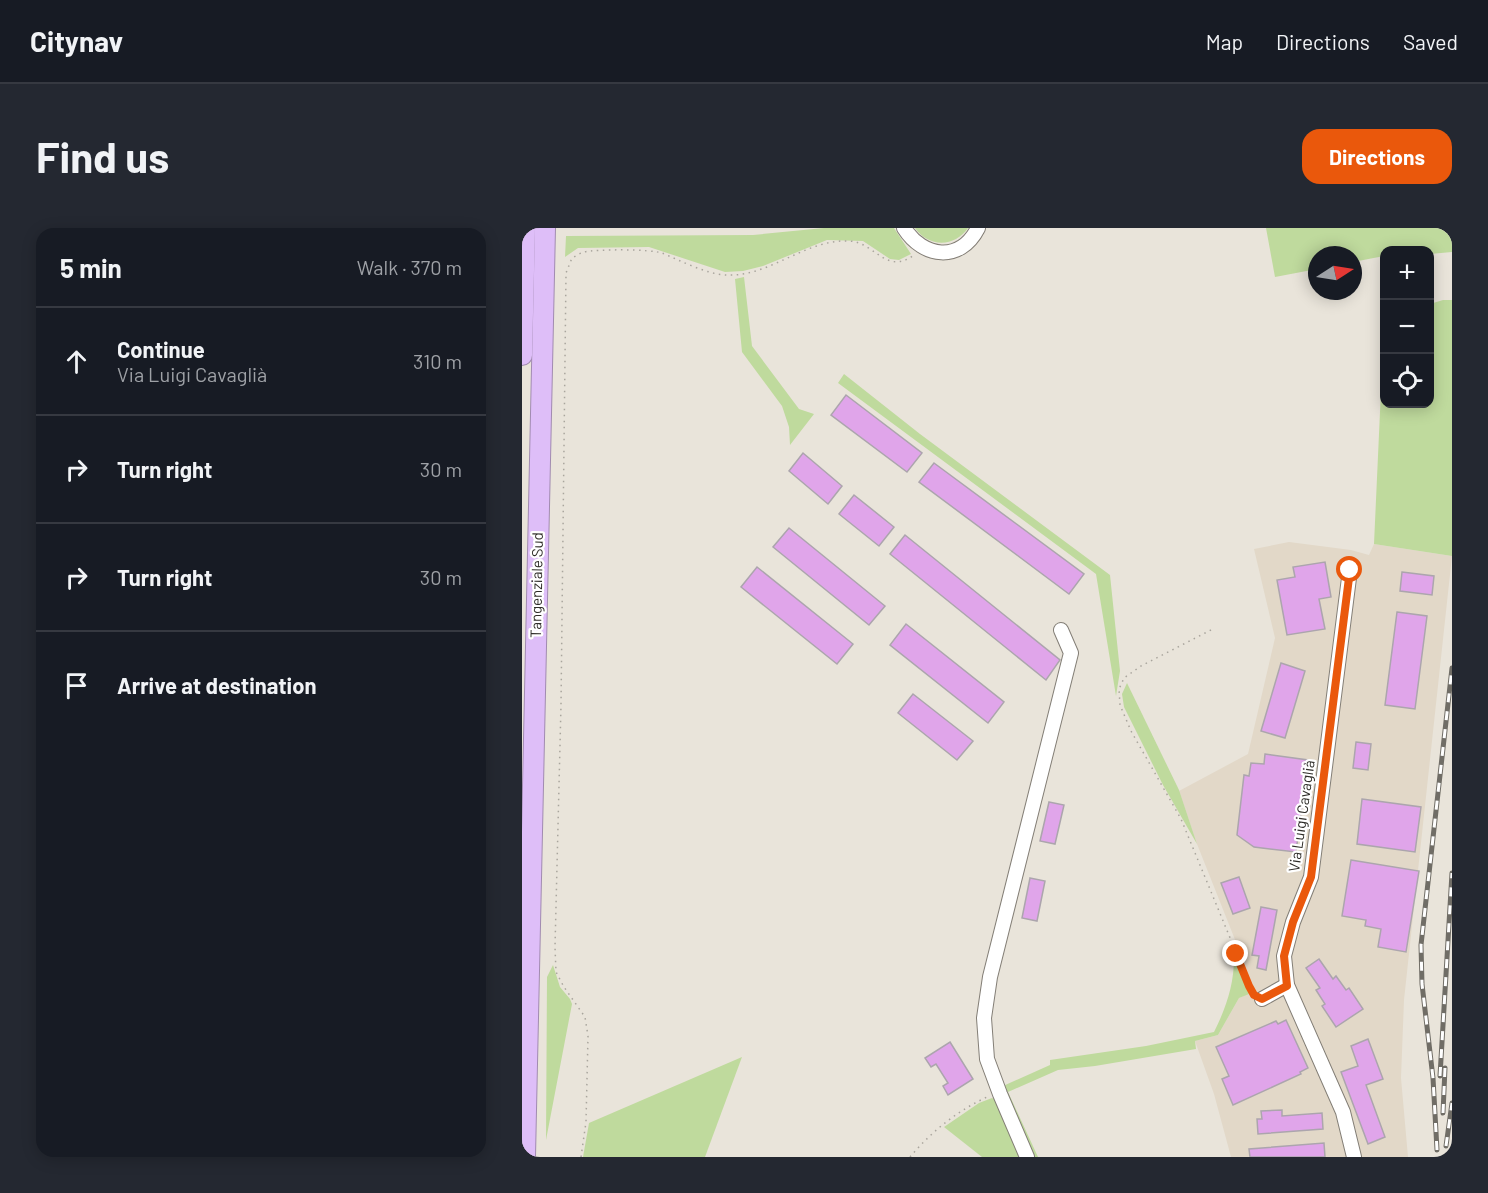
<!DOCTYPE html>
<meta charset="utf-8">
<style>
body{margin:0;font-family:Barlow,sans-serif;background:#242831;color:#f1f3f6}
.controls{position:absolute;right:18px;top:18px;display:grid;overflow:hidden;border-radius:12px;box-shadow:0 3px 15px #0003}
.controls button{width:54px;height:54px;display:grid;place-items:center;padding:0;border:0;border-bottom:2px solid #363941;background:#171b24;color:#f1f3f6;font:30px sans-serif}
.compass{position:absolute;left:786px;top:18px;width:54px;height:54px;border-radius:50%;background:#171b24;box-shadow:0 3px 15px #0003;rotate:78deg}
.stop{position:absolute;width:18px;height:18px;margin:-14px;border:4px solid #ea580c;border-radius:50%;background:#fff}
.stop.end{background:#ea580c;border-color:#fff;box-shadow:0 2px 6px #0008}
.list{margin:0;padding:0;list-style:none}
h2{display:flex;justify-content:space-between;align-items:center;height:78px;margin:0;padding:0 24px;font-size:26px}
h2 small{font-size:20px;font-weight:400;color:#9ea1a6}
.list li{display:grid;grid-template-columns:39px 1fr auto;gap:18px;align-items:center;box-sizing:border-box;height:108px;padding:0 24px;border-top:2px solid #363941}
.list b{display:block;font-size:22px;white-space:nowrap}
.list p{margin:0;font-size:20px;white-space:nowrap;color:#9ea1a6}
.list em{font-size:20px;font-style:normal;color:#9ea1a6}
.icon{flex:none;width:33px;height:33px;fill:none;stroke:currentColor;stroke-width:2;stroke-linecap:round;stroke-linejoin:round}
.map{position:relative;flex:none;width:930px;height:929px;overflow:hidden;border-radius:18px}
header{display:flex;align-items:center;gap:36px;box-sizing:border-box;height:84px;padding:0 30px;background:#171b24;border-bottom:2px solid #363941}
header strong{font-size:28px}
nav{display:flex;gap:33px;margin-inline-start:auto;font-size:21px}
.intro{display:flex;align-items:center;justify-content:space-between;box-sizing:border-box;height:144px;padding:0 36px}
h1{margin:0;font-size:42px}
.button{padding:15px 27px;border-radius:18px;background:#ea580c;color:#fff;font-size:21px;font-weight:700}
main{display:flex;gap:36px;padding:0 36px}
aside{flex:1;background:#171b24;border-radius:18px;box-shadow:0 3px 15px #0003}
.map>svg:first-child{display:block}
.built{fill:#e2d8c8}
.green{fill:#bfda9d}
.building{fill:#e0a5ea;stroke:#aca5ad;stroke-width:1.5}
.lines{fill:none;stroke-linecap:round;stroke-linejoin:round}
.minor-casing{stroke:#837e76;stroke-width:16}
.highway-casing{stroke:#a18bb0;stroke-width:22}
.path{stroke:#a9a59d;stroke-width:1.5;stroke-dasharray:1.5 4.5;stroke-linecap:butt}
.minor{stroke:#fff;stroke-width:14}
.highway{stroke:#debef8;stroke-width:20}
.rail-casing{stroke:#706d66;stroke-width:5}
.rail{stroke:#fff;stroke-width:3;stroke-dasharray:9;stroke-linecap:butt}
.route{stroke:#ea580c;stroke-width:8}
.labels{text-anchor:middle;stroke-width:4.5;stroke-linejoin:round;paint-order:stroke}
.street-label{font-size:15px;fill:#2f2d29;stroke:#fff}
</style>
<header>
<strong>Citynav</strong>
<nav><a>Map</a><a>Directions</a><a>Saved</a></nav>
</header>
<div class="intro"><h1>Find us</h1><a class="button">Directions</a></div>
<main>
<aside>
<h2>5 min<small>Walk · 370 m</small></h2>
<ul class="list">
<li><svg class="icon" aria-label="ahead" viewBox="0 0 24 24"><path d="M12 20V5M6 11l6-6 6 6"/></svg><div><b>Continue</b><p>Via Luigi Cavaglià</p></div><em>310 m</em></li>
<li><svg class="icon" aria-label="right" viewBox="0 0 24 24"><path d="M7 20v-9h11M14 6l5 5-5 5"/></svg><div><b>Turn right</b></div><em>30 m</em></li>
<li><svg class="icon" aria-label="right" viewBox="0 0 24 24"><path d="M7 20v-9h11M14 6l5 5-5 5"/></svg><div><b>Turn right</b></div><em>30 m</em></li>
<li><svg class="icon" aria-label="arrive" viewBox="0 0 24 24"><path d="M6 21V4h12l-3 4 3 4H6"/></svg><div><b>Arrive at destination</b></div></li>
</ul>
</aside>
<div class="map">
<svg width="930" height="929" viewBox="0 0 930 929">
<rect width="100%" height="100%" fill="#e9e4da"/>
<!-- built -->
<polygon class="built" points="767,314 829,322 847,327 852,316 930,328 882,772 879,850 886,929 709,929 692,866 673,813 696,807 717,770 733,762 675,616 657,563 726,526 753,410 732,321"/>
<!-- green -->
<g class="green">
<polygon points="302,0 372,0 389,26 377,32 368,31 341,13 305,12 241,38 221,43 203,44 127,19 56,20 43,29 44,8 231,7"/>
<path d="M393 0H446C433 19 407 20 393 0Z"/>
<polygon points="744,0 930,0 930,24 908,26 908,22 862,22 862,28 831,34 831,27 795,27 795,41 753,49"/>
<polygon points="222,49 230,118 277,181 292,186 268,217 267,199 260,178 220,124 213,51"/>
<polygon points="921,72 930,72 930,328 852,316 862,96 862,176 908,176 908,76"/>
<polygon points="322,146 398,206 588,347 598,443 594,468 574,346 316,155"/>
<polygon points="605,455 657,562 675,616 641,557 602,479 600,466"/>
<path d="M712 730 727 766 717 770 696 807 673 813 674 821 573 838 536 842 486 864 516 929H509L481 865 486 864 481 858 528 837V832L624 818 692 804C704 780 712 757 712 730Z"/>
<polygon points="31,737 38,759 48,771 50,776 24,912 25,749"/>
<polygon points="220,829 183,929 61,929 67,895"/>
<polygon points="470,870 474,872 502,929 460,929 422,899 457,875"/>
</g>
<!-- building -->
<g class="building">
<polygon points="324,167 400,225 385,244 309,187"/>
<polygon points="281,225 320,258 306,276 267,243"/>
<polygon points="412,235 562,346 547,366 397,254"/>
<polygon points="332,267 372,299 357,318 317,286"/>
<polygon points="267,300 363,378 347,397 251,319"/>
<polygon points="383,307 538,432 524,452 368,326"/>
<polygon points="803,334 809,369 797,371 803,401 765,407 755,352 773,349 771,339"/>
<polygon points="235,339 331,416 315,436 219,359"/>
<polygon points="880,344 912,348 910,367 878,363"/>
<polygon points="875,384 905,388 893,481 863,477"/>
<polygon points="384,396 482,474 466,495 368,417"/>
<polygon points="759,435 783,443 763,510 739,503"/>
<polygon points="391,466 451,513 435,532 376,485"/>
<polygon points="834,514 849,516 846,542 831,540"/>
<polygon points="743,526 786,532 774,624 732,619 715,607 722,547 727,548 729,535 742,536"/>
<polygon points="840,571 899,579 893,624 835,616"/>
<polygon points="527,574 542,577 533,616 518,613"/>
<polygon points="829,632 897,643 884,724 856,719 859,701 843,698 844,692 820,688"/>
<polygon points="717,649 728,680 711,686 699,655"/>
<polygon points="508,650 523,653 515,693 500,690"/>
<polygon points="739,679 755,682 744,742 735,740 737,728 730,727"/>
<polygon points="797,731 811,751 814,748 824,762 827,760 841,781 814,799 800,778 803,776 794,762 798,760 784,740"/>
<polygon points="764,792 786,840 778,844 779,846 711,877 700,851 707,848 694,819 754,793 756,796"/>
<polygon points="846,811 861,851 844,857 863,909 846,916 819,844 836,838 829,818"/>
<polygon points="428,814 451,851 426,867 421,858 426,855 414,836 409,839 403,830"/>
<polygon points="760,882 760,888 800,885 801,901 736,906 735,891 740,891 739,883"/>
<polygon points="802,915 803,929 728,929 727,921"/>
</g>
<g class="lines">
<!-- minor casing -->
<g class="minor-casing">
<g id="minor">
<path d="M382 0C401 30 438 35 456 0"/>
<polyline points="828,342 789,649 771,694 762,728 765,757 821,884 832,929"/>
<polyline points="740,771 765,757"/>
<polyline points="505,929 478,866 465,831 462,790 468,749 549,425 539,402"/>
</g>
</g>
<!-- highway casing -->
<g class="highway-casing">
<g id="highway">
<polyline points="0,127 3,0"/>
<polyline points="3,929 23,0"/>
</g>
</g>
<!-- path -->
<g class="path">
<polyline points="689,402 619,438 602,450 597,461 598,477 609,503 659,591 730,763"/>
<path d="M59 929 64 894 66 808 63 789 42 759 34 744 33 719 39 477 44 45 50 30C54 28 58 25 62 24 75 21 128 21 140 25 157 32 186 47 205 47 248 49 283 11 327 13 353 14 364 48 392 27"/>
<path d="M388 929C410 903 435 883 465 869"/>
</g>
<!-- minor -->
<use href="#minor" class="minor"/>
<!-- highway -->
<use href="#highway" class="highway"/>
<!-- rail casing -->
<g class="rail-casing">
<g id="rail">
<polyline points="918,848 930,645"/>
<polyline points="921,885 923,840"/>
<polyline points="924,918 930,875"/>
<polyline points="915,922 911,850 900,756 899,717 930,440"/>
</g>
</g>
<!-- rail -->
<use href="#rail" class="rail"/>
</g>
<g class="lines">
<!-- route -->
<polyline class="route" points="714,726 727,758 732,767 740,771 765,758 762,728 771,694 789,649 828,342"/>
</g>
<g class="labels">
<!-- street labels -->
<g class="street-label">
<text transform="translate(15 357) rotate(-89)" y="5">Tangenziale Sud</text>
<text transform="translate(780 588) rotate(-82)" y="5">Via Luigi Cavaglià</text>
</g>
</g>
</svg>
<div class="controls">
<button>+</button>
<button>−</button>
<button><svg class="icon" aria-label="locate" viewBox="0 0 24 24"><circle cx="12" cy="12" r="6"/><path d="M12 2v4M12 18v4M2 12h4M18 12h4"/></svg></button>
</div>
<svg class="compass" viewBox="-18 -18 36 36"><path d="M0-13l5 13h-10z" fill="#e53935"/><path d="M0 13l5-13h-10z" fill="#9ea1a6"/></svg>
<div class="stop" style="left:828px;top:342px"></div>
<div class="stop end" style="left:714px;top:726px"></div>
</div>
</main>
